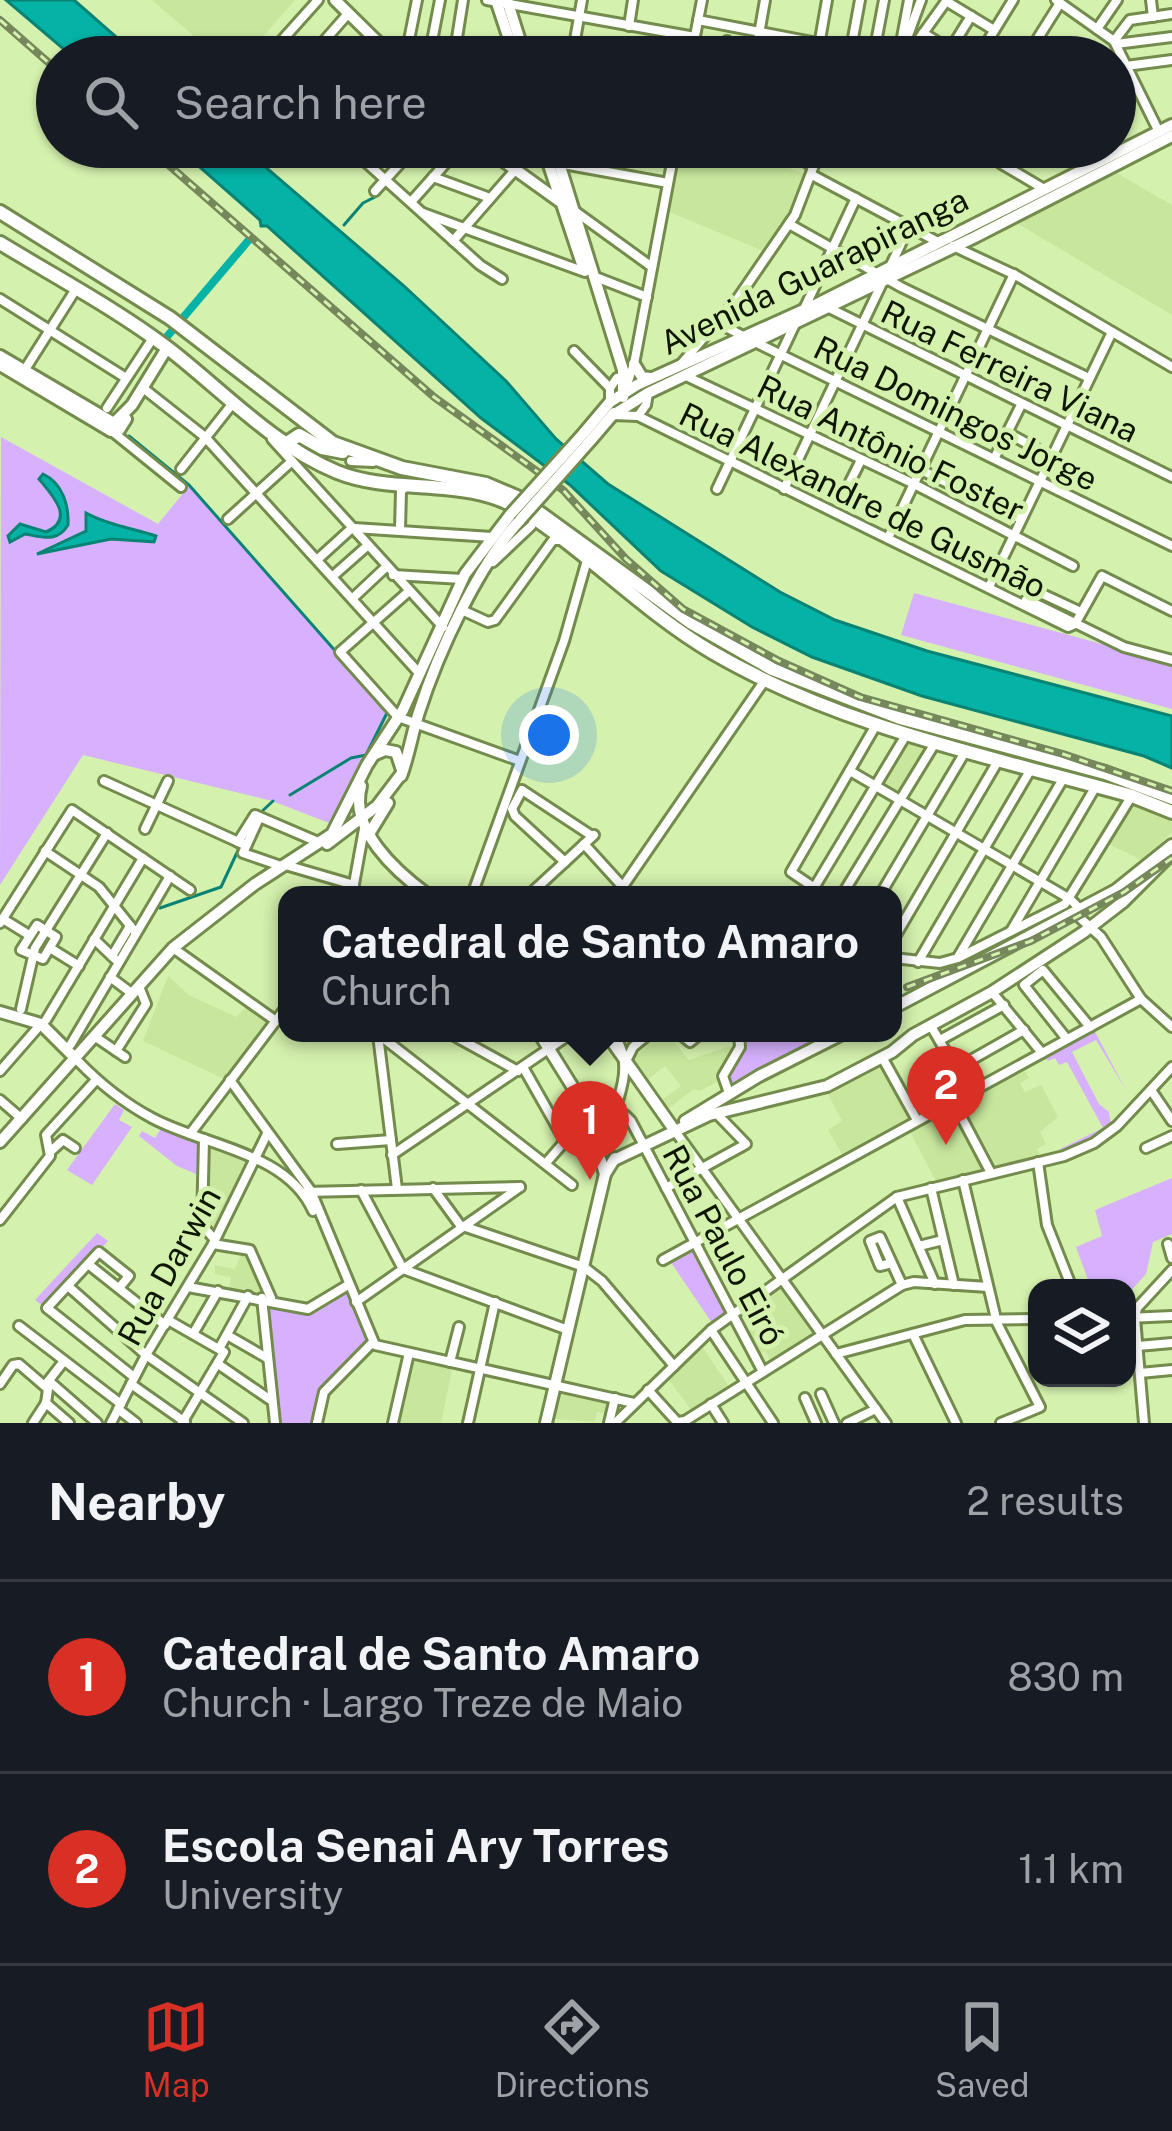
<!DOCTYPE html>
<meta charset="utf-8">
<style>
body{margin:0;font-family:"Public Sans",sans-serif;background:#242831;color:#f1f3f6}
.controls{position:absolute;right:36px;bottom:36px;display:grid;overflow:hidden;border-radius:24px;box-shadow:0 3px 9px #0004}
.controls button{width:108px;height:108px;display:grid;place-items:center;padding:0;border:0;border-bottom:3px solid #363941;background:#171b24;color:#f1f3f6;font:60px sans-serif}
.you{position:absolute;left:549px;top:735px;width:42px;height:42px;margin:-30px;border:9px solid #fff;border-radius:50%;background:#1a73e8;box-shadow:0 0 0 18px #1a73e833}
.badge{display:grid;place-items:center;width:78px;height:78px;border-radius:50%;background:#d93025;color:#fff;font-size:39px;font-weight:700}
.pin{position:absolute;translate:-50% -99px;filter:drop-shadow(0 3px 6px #0008)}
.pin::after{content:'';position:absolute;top:63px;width:42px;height:36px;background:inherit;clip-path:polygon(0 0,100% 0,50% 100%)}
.popup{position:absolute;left:278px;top:886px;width:624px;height:156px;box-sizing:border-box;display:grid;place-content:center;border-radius:24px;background:#171b24;filter:drop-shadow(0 3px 9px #0005);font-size:39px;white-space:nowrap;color:#9ea1a6}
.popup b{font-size:45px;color:#f1f3f6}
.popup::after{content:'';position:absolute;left:50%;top:100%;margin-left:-24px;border:24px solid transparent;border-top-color:#171b24}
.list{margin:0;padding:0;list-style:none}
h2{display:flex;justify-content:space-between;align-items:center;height:156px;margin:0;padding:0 48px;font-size:51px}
h2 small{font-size:39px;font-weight:400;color:#9ea1a6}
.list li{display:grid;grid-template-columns:78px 1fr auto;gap:36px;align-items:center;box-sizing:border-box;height:192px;padding:0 48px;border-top:3px solid #363941}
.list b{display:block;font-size:45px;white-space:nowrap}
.list p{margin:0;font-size:39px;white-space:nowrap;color:#9ea1a6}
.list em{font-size:39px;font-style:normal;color:#9ea1a6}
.icon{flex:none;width:66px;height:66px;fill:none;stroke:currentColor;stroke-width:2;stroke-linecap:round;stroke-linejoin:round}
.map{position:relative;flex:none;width:1172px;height:1423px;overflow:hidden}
.search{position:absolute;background:#171b24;box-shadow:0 3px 9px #0004;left:36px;right:36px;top:36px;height:132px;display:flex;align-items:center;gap:30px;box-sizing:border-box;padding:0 42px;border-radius:66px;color:#9ea1a6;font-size:45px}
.sheet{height:540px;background:#171b24}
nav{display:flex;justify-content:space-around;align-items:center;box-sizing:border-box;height:168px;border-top:3px solid #363941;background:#171b24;font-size:33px;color:#9ea1a6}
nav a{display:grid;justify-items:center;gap:6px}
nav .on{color:#d93025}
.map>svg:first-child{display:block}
.built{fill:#c8e79d}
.green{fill:#d7b1fe}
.water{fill:#05b2a6;stroke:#088374;stroke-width:3}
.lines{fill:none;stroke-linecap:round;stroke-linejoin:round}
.stream{stroke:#088374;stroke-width:3}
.river{stroke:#05b2a6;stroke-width:8}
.minor-tunnel{stroke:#b7d094;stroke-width:8;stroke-dasharray:8 4;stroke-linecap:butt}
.minor-casing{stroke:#738b4c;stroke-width:14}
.major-casing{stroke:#738b4c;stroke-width:16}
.highway-casing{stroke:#738b4c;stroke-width:18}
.minor{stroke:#fff;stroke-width:8}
.major{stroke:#fff;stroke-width:10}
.highway{stroke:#fff;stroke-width:12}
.rail-casing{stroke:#76885b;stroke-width:8}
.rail{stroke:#d5f1ae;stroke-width:3;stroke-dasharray:9;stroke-linecap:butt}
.major-bridge-casing{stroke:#738b4c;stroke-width:16;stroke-linecap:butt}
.major-bridge{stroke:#fff;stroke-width:10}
.labels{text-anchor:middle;stroke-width:10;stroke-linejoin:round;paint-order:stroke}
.street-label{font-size:33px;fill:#0e1600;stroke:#d5f1ae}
</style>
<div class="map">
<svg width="1172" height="1423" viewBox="0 0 1172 1423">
<rect width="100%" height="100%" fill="#d5f1ae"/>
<!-- built -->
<g class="built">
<polygon points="152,0 295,0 245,57 218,57"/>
<polygon points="678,147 735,147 807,175 793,211 766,252 667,211"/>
<polygon points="1115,172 1172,205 1172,315 1013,221"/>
<polygon points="908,735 935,743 901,800 875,786"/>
<polygon points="1132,802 1165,815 1172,823 1172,832 1144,861 1106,843"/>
<polygon points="168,976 189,995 236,1017 248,1005 272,1022 224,1079 143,1041"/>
<polygon points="660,1033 666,1033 689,1060 730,1046 734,1057 718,1081 700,1091 694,1089 669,1108 660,1101 681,1086 665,1066 645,1082 633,1065 633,1059"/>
<polygon points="883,1063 913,1119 843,1156 828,1130 842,1121 828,1094"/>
<polygon points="1025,1071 1029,1078 1020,1083 1025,1092 1041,1085 1058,1117 1040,1132 1046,1144 1037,1149 1041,1157 997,1167 962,1105"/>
<polygon points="952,1106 985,1168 936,1181 909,1130"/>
<polygon points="207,1145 250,1161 215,1234 204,1222"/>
<polygon points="242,1251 249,1253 265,1295 229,1289 231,1277 215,1274 215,1265 235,1269"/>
<polygon points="783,1285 819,1335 772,1363 765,1351 756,1355 746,1333 769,1317 759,1302"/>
<polygon points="703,1348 730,1388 692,1411 668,1379"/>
<polygon points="413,1357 453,1365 441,1423 398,1423"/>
<polygon points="561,1389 610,1400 607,1414 597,1412 595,1422 554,1419"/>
</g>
<!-- green -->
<g class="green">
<polygon points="1,437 158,524 189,486 389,713 332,824 272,801 83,755 0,885"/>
<polygon points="914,593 1172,663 1172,709 901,635"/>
<polygon points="1094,1030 1126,1090 1096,1040 1072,1052 1099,1104 1109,1112 1111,1126 1068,1151 1058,1150 1103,1128 1067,1062 1059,1065 1055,1058 1048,1061 1045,1057"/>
<polygon points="747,1033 830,1033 727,1087 726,1078 751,1036"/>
<polygon points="115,1104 124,1110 119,1120 132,1127 92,1185 67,1170"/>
<polygon points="162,1127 199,1143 201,1176 177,1166 139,1136 142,1131 155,1138"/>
<polygon points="1172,1178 1172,1234 1153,1242 1146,1274 1127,1295 1127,1288 1091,1288 1076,1247 1102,1236 1095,1210"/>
<polygon points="97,1233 108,1241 47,1309 35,1300"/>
<polygon points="692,1249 725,1313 712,1323 670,1261"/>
<polygon points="347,1289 370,1341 323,1389 316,1423 279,1423 265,1300 312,1312"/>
</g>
<!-- water -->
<g class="water">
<polygon points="6,0 74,0 139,57 73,57"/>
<polygon points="177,147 242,147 404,286 506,381 556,439 608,484 780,592 835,620 927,651 1172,716 1172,768 1144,756 922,696 812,657 752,627 661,571 570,485 481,418 267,226 261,226 260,220"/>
<path d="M43 474C62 483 69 504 68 525 57 543 43 537 25 534L10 542 8 536 20 524 46 532C76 519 52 495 39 479Z"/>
<path d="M86 513C110 526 133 528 156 536L154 542 111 539 37 554 86 531Z"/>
</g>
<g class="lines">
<!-- stream -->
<g class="stream">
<polyline points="344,225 363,203 375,197"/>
<polyline points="129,436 189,485 338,654"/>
<polyline points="290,795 351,758 366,755 388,711"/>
<polyline points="258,815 273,801"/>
<polyline points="160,908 221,887 241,844"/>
</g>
<!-- river -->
<polyline class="river" points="165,339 248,241"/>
<!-- minor-tunnel -->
<polyline class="minor-tunnel" points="1000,587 1005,589"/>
<!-- minor casing -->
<g class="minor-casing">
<g id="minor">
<polyline points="487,0 695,37"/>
<polyline points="1056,0 1114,41 1159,132"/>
<polyline points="1151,0 1153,17"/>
<polyline points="946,1 994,30"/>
<polyline points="698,20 890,57"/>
<polyline points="629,26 633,0"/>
<polyline points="1097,29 1117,0"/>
<polyline points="923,33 962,57"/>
<polyline points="1114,41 1130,20 1172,14"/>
<polyline points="901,43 909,0"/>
<polyline points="1116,44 1172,37"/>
<polyline points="851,49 860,0"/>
<polyline points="950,50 971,16"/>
<polyline points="874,53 884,0"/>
<polyline points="406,55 417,0"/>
<polyline points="246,56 246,57"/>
<polyline points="267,57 318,0"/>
<polyline points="310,57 346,16"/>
<polyline points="353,57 371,36"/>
<polyline points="429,57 440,0"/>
<polyline points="454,57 463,0"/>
<polyline points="572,57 582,0"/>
<polyline points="691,57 702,0"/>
<polyline points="725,57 727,41"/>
<polyline points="755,57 765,0"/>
<polyline points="817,57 827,0"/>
<polyline points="900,57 921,0"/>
<polyline points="906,57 947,0"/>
<polyline points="978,57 1013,0"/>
<polyline points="1008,57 1015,57"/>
<polyline points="1026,57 1060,3"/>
<polyline points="1126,66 1172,60"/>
<polyline points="349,147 480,265 502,279"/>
<polyline points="785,147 813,167"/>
<polyline points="493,151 547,160"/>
<polyline points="558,163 668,183"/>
<polyline points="1000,163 1044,189"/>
<polyline points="812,175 938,242"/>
<polyline points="433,177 490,198"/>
<polyline points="375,191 415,147"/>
<polyline points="411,202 460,147"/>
<polyline points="576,212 652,267"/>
<polyline points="423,213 585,272"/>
<polyline points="789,224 901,287 1089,378"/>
<polyline points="453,241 515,170"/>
<polyline points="953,246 1017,276 1172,367"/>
<polyline points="891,265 909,226"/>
<polyline points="593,276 647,297"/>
<polyline points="0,299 126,378"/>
<polyline points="805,307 856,198"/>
<polyline points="827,307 1172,477"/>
<polyline points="718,323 743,336"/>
<polyline points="757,343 1172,546"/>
<polyline points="574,351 610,388"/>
<polyline points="682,363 738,298 795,215 821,147"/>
<polyline points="22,374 76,289"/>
<polyline points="686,376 914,484 1073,566"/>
<polyline points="143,388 205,437 419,673"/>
<polyline points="625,390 634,364 675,147"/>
<polyline points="610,402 610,388 617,378"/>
<polyline points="107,408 153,338"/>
<polyline points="613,415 638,416 646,405 648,393"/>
<polyline points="638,416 1068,627 1075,624 1102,576 1172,611"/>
<polyline points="113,432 181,487"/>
<polyline points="1008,433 1037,449"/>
<polyline points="272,439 443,627"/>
<polyline points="995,457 1021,405"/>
<polyline points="351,461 373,462"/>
<polyline points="181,469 233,403"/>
<polyline points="921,470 1021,519"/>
<polyline points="850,482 861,460"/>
<polyline points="717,489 795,324"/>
<polyline points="784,489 883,281"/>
<polyline points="228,519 292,461"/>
<polyline points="354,528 492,537"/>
<polyline points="400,529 401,491 408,485"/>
<polyline points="888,538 1014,274"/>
<polyline points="318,559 352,528"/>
<polyline points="493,562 531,526"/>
<polyline points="393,575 462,579"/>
<polyline points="333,576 367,546"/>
<polyline points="989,587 1112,332"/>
<polyline points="408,592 340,652 398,717 520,761"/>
<polyline points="353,598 386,567"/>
<polyline points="1026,600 1036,591 1081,612"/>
<polyline points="1028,600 1124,647 1172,660"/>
<polyline points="464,611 488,622 495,620 553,540 561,540"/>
<polyline points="850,771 1070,899 1078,907 1079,917 1101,937 1141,999 1172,1027"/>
<polyline points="104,781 245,845"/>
<polyline points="259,818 243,853 281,866"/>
<polyline points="145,829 168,781"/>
<polyline points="238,842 255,815 318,842"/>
<polyline points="584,844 623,887"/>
<polyline points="45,851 99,887 136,933"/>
<polyline points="565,862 515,816 512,809 522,790 592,836"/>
<polyline points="289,866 354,885"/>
<polyline points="814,888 906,735"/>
<polyline points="352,895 364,829"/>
<polyline points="472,895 564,641 587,560"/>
<polyline points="529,895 594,835"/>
<polyline points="617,895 765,680"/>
<polyline points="825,895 791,872 876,725"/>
<polyline points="842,895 935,743"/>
<polyline points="880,895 965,752"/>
<polyline points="3,919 29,935"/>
<polyline points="0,923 72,810 190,890"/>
<polygon points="37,925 56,937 43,959 21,950"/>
<polyline points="1011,931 1096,786"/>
<polyline points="94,939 115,959"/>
<polyline points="893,940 998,761"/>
<polyline points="50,948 79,966"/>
<polyline points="173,948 276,1021"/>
<polyline points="112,956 130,926"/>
<polyline points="958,957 1063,779"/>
<polyline points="893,958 940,963 958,958 1065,904 1131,797"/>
<polyline points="918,962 1031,769"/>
<polyline points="110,977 130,992"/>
<polyline points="992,992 1042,1053"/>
<polyline points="21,1009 35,948 107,833"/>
<polyline points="46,1020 143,858"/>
<polyline points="931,1026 969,1092"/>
<polyline points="449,1033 518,1071"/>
<polyline points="679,1033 690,1042 701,1033"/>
<polyline points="378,1034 572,1185"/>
<polyline points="378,1035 397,1189"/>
<polyline points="97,1038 125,1057"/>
<polyline points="1066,1038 1024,985 1043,970 1090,1027"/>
<polyline points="940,1040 1004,1005"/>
<polyline points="71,1044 170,876"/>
<polyline points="116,1051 146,1004 140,989"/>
<polyline points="882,1057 917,1120"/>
<polyline points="627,1059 633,1047 650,1033"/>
<path d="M77 1060C99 1083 124 1103 152 1118 204 1146 287 1152 313 1211"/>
<polyline points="523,1067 565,1141"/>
<polyline points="955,1069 1024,1030"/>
<polyline points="0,1071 41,1024"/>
<polyline points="230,1080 311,1191 375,1345 634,1403"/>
<polyline points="1151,1090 1172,1121"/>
<polyline points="729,1093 723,1076 740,1047 739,1033"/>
<polyline points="0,1100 22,1119"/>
<polyline points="953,1101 991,1173"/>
<polyline points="585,1110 625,1115 631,1121 763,1372"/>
<polyline points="675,1131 886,1423"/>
<polyline points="190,1134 287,1006"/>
<polyline points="204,1139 202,1225 215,1240"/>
<path d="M595 1140 606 1137C616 1103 638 1064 612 1033"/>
<polyline points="337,1144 391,1140"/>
<polyline points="1146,1148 1172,1136"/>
<polyline points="51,1151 63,1140 75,1148"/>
<polyline points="392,1155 572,1033"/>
<polyline points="1038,1162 1047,1225 1072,1288"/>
<polyline points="546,1163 565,1141 591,1131"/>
<polyline points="963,1180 997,1323 1040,1407 1001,1423"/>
<polyline points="433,1188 460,1225 584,1267 602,1281 674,1366"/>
<polyline points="666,1188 746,1144 717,1114"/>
<polyline points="931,1188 954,1285"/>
<polyline points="361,1190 403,1269 568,1330"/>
<polyline points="306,1192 520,1187"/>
<polyline points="897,1197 935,1284"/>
<polyline points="0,1220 50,1156 46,1135 96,1080"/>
<polyline points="213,1244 250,1250 271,1298"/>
<polyline points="1168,1244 1172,1258"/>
<polyline points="919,1246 943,1240"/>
<polyline points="663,1260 1141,999"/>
<polyline points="892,1263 880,1266 870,1241 880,1237 902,1285"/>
<polyline points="88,1264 165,1325"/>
<polyline points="68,1286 146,1355 243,1423"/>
<polyline points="188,1287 308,1309 348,1285"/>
<polyline points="119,1288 129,1276 99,1252 47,1308 134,1377"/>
<polyline points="262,1298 275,1423"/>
<polyline points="356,1302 520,1187"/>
<polyline points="1127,1318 1172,1316"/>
<polyline points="1135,1318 1144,1423"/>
<polyline points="1135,1318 1137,1308 1172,1270"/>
<polyline points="168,1320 224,1352 182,1423"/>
<polyline points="19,1326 121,1404"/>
<polyline points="711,1330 773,1423"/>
<polyline points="193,1334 218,1291"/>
<polyline points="913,1334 956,1423"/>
<polyline points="227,1335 267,1358"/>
<polyline points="1138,1346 1172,1343"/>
<polyline points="220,1347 248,1296"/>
<polyline points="836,1354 965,1320 1037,1319"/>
<polyline points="450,1362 459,1327"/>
<polyline points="218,1364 272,1401"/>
<polyline points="1140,1373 1172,1370"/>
<polyline points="49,1381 97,1423"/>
<polyline points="0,1384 13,1365 19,1364 48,1389 46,1403"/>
<polyline points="46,1384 64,1361"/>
<polyline points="131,1384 185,1422"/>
<polyline points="648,1390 677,1422 685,1421"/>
<polyline points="821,1394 834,1423"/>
<polyline points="805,1398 816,1423"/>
<polyline points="46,1403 69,1423"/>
<polyline points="711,1404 723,1423"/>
<polyline points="118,1409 136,1423"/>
<polyline points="685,1421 902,1285 914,1282 988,1287"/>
<polyline points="33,1423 46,1403"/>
<polyline points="111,1423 146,1355 213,1244 267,1134"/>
<polyline points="317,1423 324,1392 373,1342"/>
<polyline points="393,1423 409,1353"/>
<polyline points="468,1423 495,1302"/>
<polyline points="609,1423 615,1398"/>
<polyline points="615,1423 711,1330 897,1197 1064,1156 1094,1143 1117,1126 1172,1067"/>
<polyline points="847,1423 876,1409"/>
</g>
</g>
<!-- major casing -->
<g class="major-casing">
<g id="major">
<polyline points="335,0 393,57"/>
<polyline points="496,0 515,57"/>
<polyline points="507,0 525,57"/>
<polyline points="484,147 559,201"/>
<polyline points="543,147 583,267"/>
<polyline points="554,147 623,370 623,397"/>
<polyline points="0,356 114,423 132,405 167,348"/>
<polyline points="634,364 642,377 650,378"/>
<polyline points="0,365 111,431 119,430 126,419"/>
<polyline points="613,415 648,393 975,237 1172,136"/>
<polyline points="583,434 610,402 637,385 819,303 1172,125"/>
<polyline points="591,440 614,413"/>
<polyline points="376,754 385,750 396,752 402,770"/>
<path d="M401 776C409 755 412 733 419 712 438 653 478 565 520 520"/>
<path d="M361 786C349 829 395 871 428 895"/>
<polyline points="369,834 388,803"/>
<polyline points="327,844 377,806 402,773"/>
<polyline points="893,1008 1116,890 1172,845"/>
<polyline points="0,1012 41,1024 76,1059"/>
<polyline points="539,1033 582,1102 605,1174"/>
<polyline points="606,1033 675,1131"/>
<polyline points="685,1121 759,1076 844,1033"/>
<polyline points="0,1142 173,948 255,884 332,834 367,765 403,710 465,574 510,515"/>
<polyline points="614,1160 709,1115 827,1086 892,1052 913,1035 992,992 1084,932 1123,902 1172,853"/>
<polyline points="546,1423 605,1174 615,1158"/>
</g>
</g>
<!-- highway casing -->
<g class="highway-casing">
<g id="highway">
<polyline points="0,212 170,318 333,443 402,468 486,484 519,498 690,622 772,669 900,718 1105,773 1172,798"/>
<path d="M0 243C56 277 116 309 169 349 223 391 274 446 337 472 397 496 466 475 523 511 589 553 644 612 712 652 842 728 989 756 1132 796L1172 812"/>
<polyline points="287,443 299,435 322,448 343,452"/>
</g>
</g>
<!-- minor -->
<use href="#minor" class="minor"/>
<!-- major -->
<use href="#major" class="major"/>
<!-- highway -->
<use href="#highway" class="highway"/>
<!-- rail casing -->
<g class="rail-casing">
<g id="rail">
<polyline points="0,20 57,70"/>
<polyline points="148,147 434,397 563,490 626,559 683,609 779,661 860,697 1063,754 1172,791"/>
<polyline points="907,987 1031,941 1124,892 1172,858"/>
</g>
</g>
<!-- rail -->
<use href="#rail" class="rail"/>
<!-- major-bridge casing -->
<g class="major-bridge-casing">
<g id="major-bridge">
<polyline points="510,515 583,434"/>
<polyline points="520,520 591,440"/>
</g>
</g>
<!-- major-bridge -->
<use href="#major-bridge" class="major-bridge"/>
</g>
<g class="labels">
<!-- street labels -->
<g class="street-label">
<text transform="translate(814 271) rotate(-26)" y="12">Avenida Guarapiranga</text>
<text transform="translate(1010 371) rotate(26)" y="12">Rua Ferreira Viana</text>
<text transform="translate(956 413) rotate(26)" y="12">Rua Domingos Jorge</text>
<text transform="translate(891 448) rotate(26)" y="12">Rua Antônio Foster</text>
<text transform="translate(863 500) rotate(26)" y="12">Rua Alexandre de Gusmão</text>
<text transform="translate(724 1245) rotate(62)" y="12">Rua Paulo Eiró</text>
<text transform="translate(169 1266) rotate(-61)" y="12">Rua Darwin</text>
</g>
</g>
</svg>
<div class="controls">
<button><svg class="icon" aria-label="layers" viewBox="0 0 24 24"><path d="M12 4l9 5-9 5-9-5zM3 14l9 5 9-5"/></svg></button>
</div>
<div class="you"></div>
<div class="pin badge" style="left:590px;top:1180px">1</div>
<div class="popup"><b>Catedral de Santo Amaro</b>Church</div>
<div class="pin badge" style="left:946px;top:1145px">2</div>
<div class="search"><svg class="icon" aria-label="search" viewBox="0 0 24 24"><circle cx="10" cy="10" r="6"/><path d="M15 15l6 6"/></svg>Search here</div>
</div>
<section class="sheet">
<h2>Nearby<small>2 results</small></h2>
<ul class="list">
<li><span class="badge">1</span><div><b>Catedral de Santo Amaro</b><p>Church · Largo Treze de Maio</p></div><em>830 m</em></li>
<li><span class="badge">2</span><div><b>Escola Senai Ary Torres</b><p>University</p></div><em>1.1 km</em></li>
</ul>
</section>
<nav>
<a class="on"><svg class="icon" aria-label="map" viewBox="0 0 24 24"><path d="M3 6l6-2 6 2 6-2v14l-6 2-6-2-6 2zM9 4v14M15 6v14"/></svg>Map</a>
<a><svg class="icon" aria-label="directions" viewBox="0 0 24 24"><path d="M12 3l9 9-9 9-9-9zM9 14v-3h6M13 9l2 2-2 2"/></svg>Directions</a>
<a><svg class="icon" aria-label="saved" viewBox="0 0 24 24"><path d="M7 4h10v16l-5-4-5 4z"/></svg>Saved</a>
</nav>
